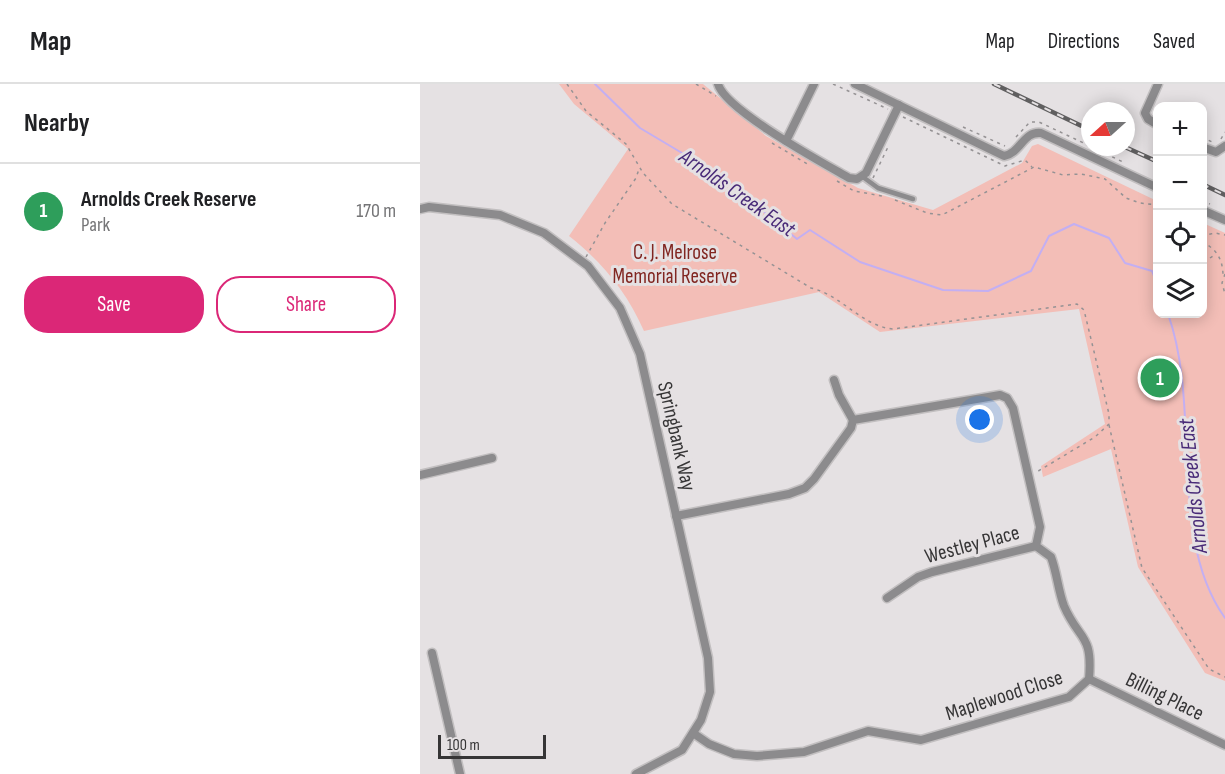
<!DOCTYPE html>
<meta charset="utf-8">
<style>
body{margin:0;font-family:"Sofia Sans Condensed",sans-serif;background:#f6f6f6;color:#202124}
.controls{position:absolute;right:18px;top:18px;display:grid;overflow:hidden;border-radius:12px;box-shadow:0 3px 15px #0003}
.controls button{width:54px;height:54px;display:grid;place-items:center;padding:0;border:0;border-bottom:2px solid #e0e0e0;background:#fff;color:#202124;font:30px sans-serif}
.compass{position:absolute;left:661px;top:18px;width:54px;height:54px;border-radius:50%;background:#fff;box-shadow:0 3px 15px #0003;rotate:249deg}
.scale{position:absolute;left:18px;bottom:15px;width:108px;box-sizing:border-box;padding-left:6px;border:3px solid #363536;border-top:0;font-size:16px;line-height:21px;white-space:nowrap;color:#363536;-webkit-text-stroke:4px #e5e1e3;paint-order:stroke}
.you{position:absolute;left:560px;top:336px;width:21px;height:21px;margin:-15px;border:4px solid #fff;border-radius:50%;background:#1a73e8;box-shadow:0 0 0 9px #1a73e833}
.badge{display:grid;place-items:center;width:39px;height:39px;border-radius:50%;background:#db2777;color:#fff;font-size:20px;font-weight:700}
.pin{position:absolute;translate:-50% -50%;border:3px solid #fff;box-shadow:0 2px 6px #0006}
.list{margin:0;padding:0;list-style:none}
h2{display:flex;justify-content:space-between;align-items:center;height:78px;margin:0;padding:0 24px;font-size:26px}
h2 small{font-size:20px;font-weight:400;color:#757577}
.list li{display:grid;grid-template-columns:39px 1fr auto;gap:18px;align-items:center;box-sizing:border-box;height:96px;padding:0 24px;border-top:2px solid #e0e0e0}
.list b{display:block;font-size:22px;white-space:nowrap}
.list p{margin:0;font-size:20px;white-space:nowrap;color:#757577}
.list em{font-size:20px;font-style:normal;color:#757577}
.actions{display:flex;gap:12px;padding:18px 24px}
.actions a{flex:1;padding:14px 0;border:2px solid #db2777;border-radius:24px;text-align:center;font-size:21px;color:#db2777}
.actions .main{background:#db2777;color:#fff}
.icon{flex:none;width:33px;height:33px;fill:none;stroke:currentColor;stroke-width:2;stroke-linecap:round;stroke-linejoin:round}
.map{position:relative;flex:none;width:805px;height:690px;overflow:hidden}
header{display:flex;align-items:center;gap:36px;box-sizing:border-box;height:84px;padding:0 30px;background:#fff;border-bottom:2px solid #e0e0e0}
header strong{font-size:28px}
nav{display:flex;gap:33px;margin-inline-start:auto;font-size:21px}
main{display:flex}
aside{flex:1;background:#fff}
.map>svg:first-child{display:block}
.green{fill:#f3beb7}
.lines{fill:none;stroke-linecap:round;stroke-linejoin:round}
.stream{stroke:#c3aff2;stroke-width:2}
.service-casing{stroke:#c2bfc0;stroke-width:8}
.minor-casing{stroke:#c2bfc0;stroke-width:11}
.path{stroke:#959294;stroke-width:1.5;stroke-dasharray:3 4.5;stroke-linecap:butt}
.service{stroke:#8c8b8d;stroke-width:4.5}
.minor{stroke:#8c8b8d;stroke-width:8}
.rail-casing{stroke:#605f60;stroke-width:4.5}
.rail{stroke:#e5e1e3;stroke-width:2;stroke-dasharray:7;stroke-linecap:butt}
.labels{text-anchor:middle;stroke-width:6;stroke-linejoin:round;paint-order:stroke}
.park-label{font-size:21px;fill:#812621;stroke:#e5e1e3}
.street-label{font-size:21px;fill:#363536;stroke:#e5e1e3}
.water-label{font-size:22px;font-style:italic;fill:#492b78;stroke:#e5e1e3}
</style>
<header>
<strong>Map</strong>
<nav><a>Map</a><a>Directions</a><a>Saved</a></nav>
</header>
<main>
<aside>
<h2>Nearby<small></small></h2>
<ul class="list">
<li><span class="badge" style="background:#2e9e5b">1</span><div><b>Arnolds Creek Reserve</b><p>Park</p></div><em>170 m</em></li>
</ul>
<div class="actions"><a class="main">Save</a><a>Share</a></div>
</aside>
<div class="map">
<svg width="805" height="690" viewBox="0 0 805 690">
<rect width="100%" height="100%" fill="#e5e1e3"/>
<!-- green -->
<path class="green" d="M139 0H283L346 52 438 104 513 126 602 79 612 62 618 60 737 117 738 230H782L783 139 805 149V597L785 589 718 483 691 365 623 393 621 382 685 340 659 225 460 248 399 208 224 247C207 208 182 178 149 152L208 65 154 20Z"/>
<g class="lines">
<!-- stream -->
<g class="stream">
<polyline points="175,0 220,44 299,91 377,155 390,146 440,178 523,206 568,207 611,187 629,152 654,140 689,154 705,179 732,187 738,202"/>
<path d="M748 230C782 324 747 453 805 534"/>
</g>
<!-- service casing -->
<g class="service-casing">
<polyline id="service" points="443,93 458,104 493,115"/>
</g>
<!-- minor casing -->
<g class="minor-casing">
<g id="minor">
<path d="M298 0C305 26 403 79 429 94L437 95 446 89 479 21"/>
<path d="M435 0 584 72C601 69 603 47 621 49L738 104"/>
<polyline points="738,41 728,35 725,29 738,0"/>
<polyline points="366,57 394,0"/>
<polyline points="782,63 796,68 805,62"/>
<polyline points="0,125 9,123 80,131 124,149 168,182 200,224 220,270 288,574 290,608 281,636 262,666 216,690"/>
<polyline points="782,126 805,136"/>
<polyline points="414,296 419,311 433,336"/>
<polyline points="0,391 72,374"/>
<path d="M256 432 369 410 385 404 394 395 431 344 433 336 580 311 587 314 593 324 620 443 616 462 631 473C637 489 638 506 644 522 659 557 673 549 669 595L649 613 501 656 448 647 384 668 337 672 314 670 289 660 273 649"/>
<polyline points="467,514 498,493 512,488 616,462"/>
<polyline points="12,569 40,690"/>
<polyline points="669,595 805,661"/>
</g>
</g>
<!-- path -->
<g class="path">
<path d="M147 0 166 27 206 60 223 89 252 120 391 204C422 211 441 242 473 245L657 220 664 226 689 330V340L675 353 615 389"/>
<polyline points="276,0 296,12"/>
<polyline points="413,0 468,25"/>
<polyline points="483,33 585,82 605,76 612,83"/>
<polyline points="543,43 585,62"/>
<polyline points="596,53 610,38 619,38 670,62"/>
<polyline points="782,53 792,58"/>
<polyline points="801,55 805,48"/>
<polyline points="352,59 389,81"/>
<polyline points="672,63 703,78"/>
<polyline points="453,94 468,63"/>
<polyline points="417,97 434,107 462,112"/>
<polyline points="475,116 507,129 522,131 614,83 643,91 661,90 685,95 706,114 720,119 738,121"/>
<polyline points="782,117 790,120"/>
<polyline points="782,152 795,149 805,151"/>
<path d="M782 158C797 165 803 176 803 192"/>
<polyline points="166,173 185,139 216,94 219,85"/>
<polyline points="790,174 796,170"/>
<polyline points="805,190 802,199 805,210"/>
<polyline points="689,341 722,484 789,585 805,593"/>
</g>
<!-- service -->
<use href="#service" class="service"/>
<!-- minor -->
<use href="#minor" class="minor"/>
<!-- rail casing -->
<g class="rail-casing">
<g id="rail">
<polyline points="574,0 670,46"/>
<polyline points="705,63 738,78"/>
<polyline points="782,100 805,111"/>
</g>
</g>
<!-- rail -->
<use href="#rail" class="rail"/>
</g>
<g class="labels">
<!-- park labels -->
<g class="park-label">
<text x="255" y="175">C. J. Melrose<tspan x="255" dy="24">Memorial Reserve</tspan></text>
</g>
<!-- street labels -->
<g class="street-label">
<text transform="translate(257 352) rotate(77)" y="7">Springbank Way</text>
<text transform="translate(552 460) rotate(-15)" y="7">Westley Place</text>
<text transform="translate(584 611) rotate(-18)" y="7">Maplewood Close</text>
<text transform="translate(745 612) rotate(26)" y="7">Billing Place</text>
</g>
<!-- water labels -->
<g class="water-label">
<text transform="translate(318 108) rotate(35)" y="8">Arnolds Creek East</text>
<text transform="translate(772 402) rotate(-96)" y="8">Arnolds Creek East</text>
</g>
</g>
</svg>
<div class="controls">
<button>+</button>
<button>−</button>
<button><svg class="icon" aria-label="locate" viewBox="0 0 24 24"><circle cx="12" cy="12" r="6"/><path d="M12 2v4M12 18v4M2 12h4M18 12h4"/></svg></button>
<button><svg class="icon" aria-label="layers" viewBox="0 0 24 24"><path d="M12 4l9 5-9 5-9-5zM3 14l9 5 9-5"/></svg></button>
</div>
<svg class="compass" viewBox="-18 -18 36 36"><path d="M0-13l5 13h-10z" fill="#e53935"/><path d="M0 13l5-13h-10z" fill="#757577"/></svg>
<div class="scale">100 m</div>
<div class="you"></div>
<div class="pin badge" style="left:740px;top:294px;background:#2e9e5b">1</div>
</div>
</main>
